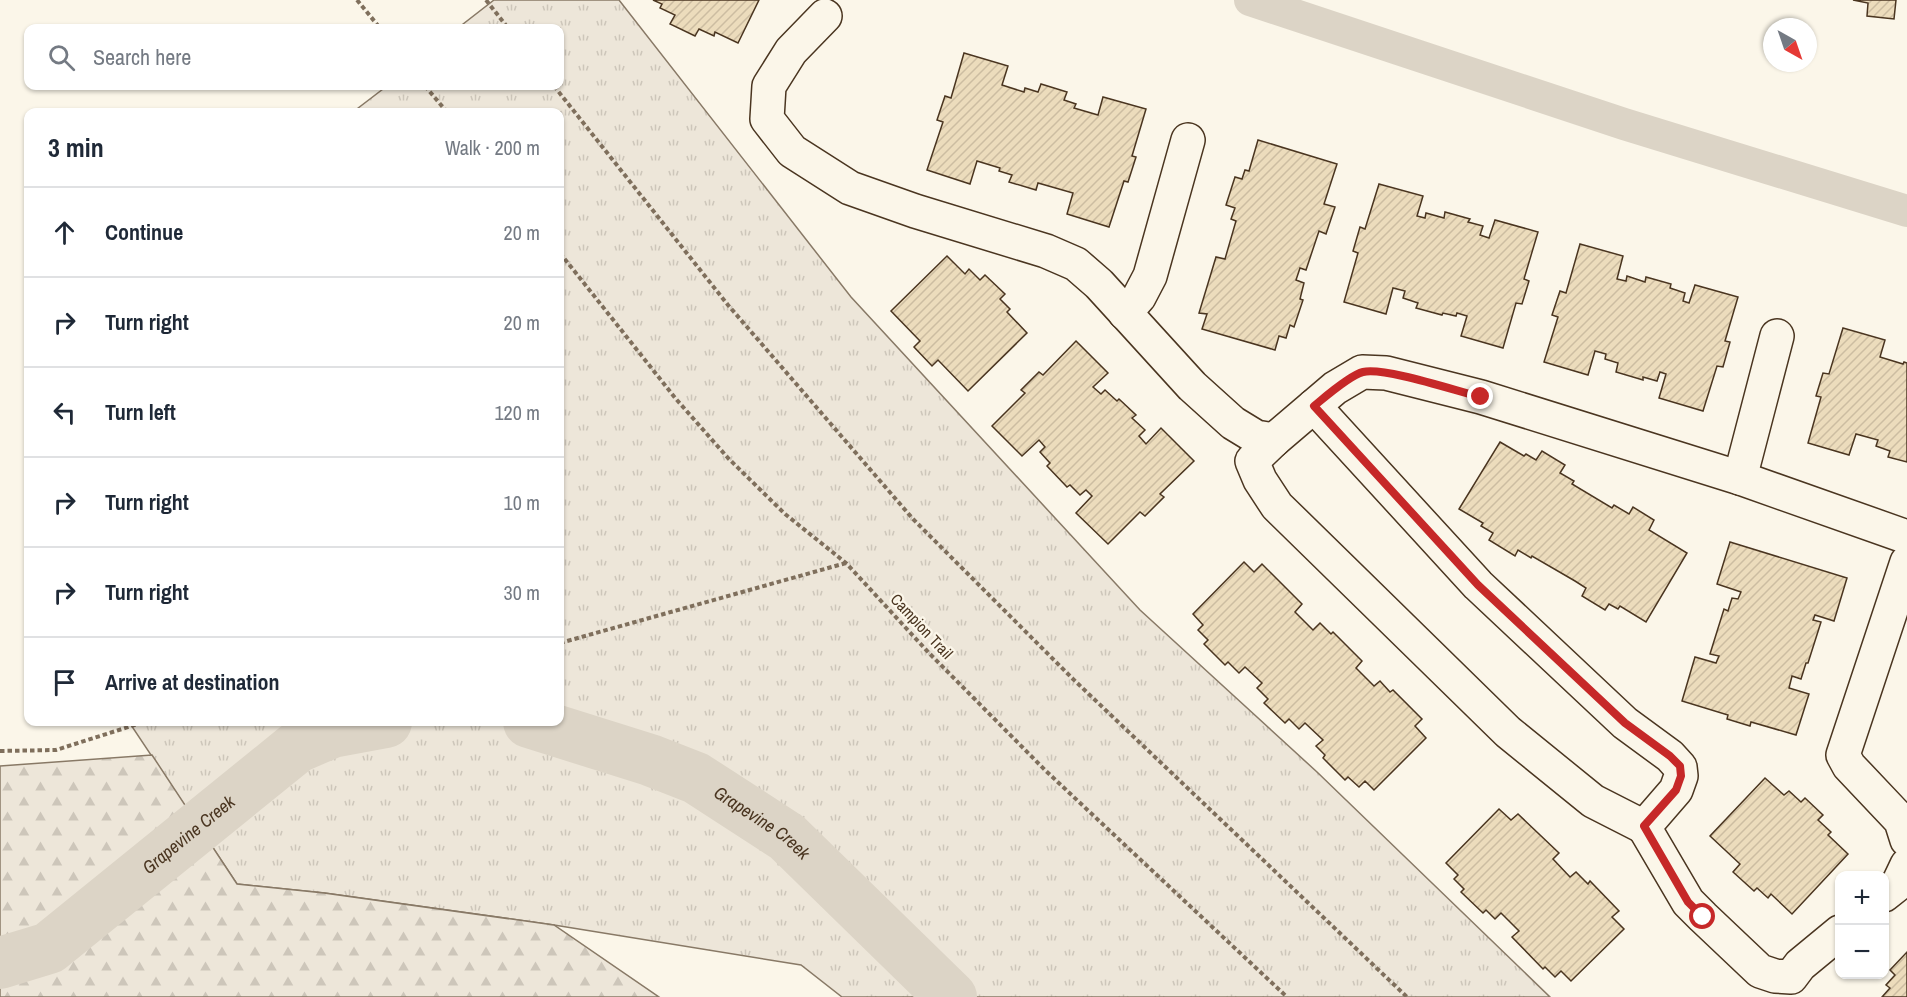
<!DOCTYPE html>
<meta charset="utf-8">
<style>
body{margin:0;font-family:"Archivo Narrow",sans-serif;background:#f2f2f3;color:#1f2937}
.controls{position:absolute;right:18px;bottom:18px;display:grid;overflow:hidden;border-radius:12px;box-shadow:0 2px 4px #0004}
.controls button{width:54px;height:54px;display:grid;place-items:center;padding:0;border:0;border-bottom:2px solid #e0e1e3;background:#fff;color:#1f2937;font:30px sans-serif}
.compass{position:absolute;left:1763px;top:18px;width:54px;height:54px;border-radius:50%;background:#fff;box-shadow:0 2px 4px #0004;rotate:140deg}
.stop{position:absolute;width:18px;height:18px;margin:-14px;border:4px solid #c62828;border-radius:50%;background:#fff}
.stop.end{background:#c62828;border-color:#fff;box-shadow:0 2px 6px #0008}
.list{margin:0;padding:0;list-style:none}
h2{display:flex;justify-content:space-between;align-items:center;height:78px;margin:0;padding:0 24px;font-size:26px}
h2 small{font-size:20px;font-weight:400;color:#747a83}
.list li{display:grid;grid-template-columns:39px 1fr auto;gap:18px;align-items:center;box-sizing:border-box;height:90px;padding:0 24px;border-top:2px solid #e0e1e3}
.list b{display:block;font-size:22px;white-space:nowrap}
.list em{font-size:20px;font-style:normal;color:#747a83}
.icon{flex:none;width:33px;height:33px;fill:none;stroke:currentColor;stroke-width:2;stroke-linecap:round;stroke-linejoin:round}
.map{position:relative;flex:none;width:1907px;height:997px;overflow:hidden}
.search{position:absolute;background:#fff;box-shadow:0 2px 4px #0004;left:24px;top:24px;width:540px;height:66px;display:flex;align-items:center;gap:15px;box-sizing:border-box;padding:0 21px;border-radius:12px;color:#747a83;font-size:22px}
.panel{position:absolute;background:#fff;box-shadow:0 2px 4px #0004;left:24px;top:108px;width:540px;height:618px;border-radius:12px}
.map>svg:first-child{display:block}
.grass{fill:url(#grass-tufts);stroke:#887966;stroke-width:1.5}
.forest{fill:url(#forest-firs);stroke:#887966;stroke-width:1.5}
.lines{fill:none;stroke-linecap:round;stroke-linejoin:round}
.canal{stroke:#dcd4c6;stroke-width:32}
.river{stroke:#dcd4c6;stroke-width:52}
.building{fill:url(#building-hatch);stroke:#4a3520;stroke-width:1.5}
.minor-casing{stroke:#4a3520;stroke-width:36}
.path{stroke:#7f6f5c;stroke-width:4;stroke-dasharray:4.5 3;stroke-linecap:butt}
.minor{stroke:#fbf6e9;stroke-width:33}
.route{stroke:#c62828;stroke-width:8}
.labels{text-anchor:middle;stroke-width:4.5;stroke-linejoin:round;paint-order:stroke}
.street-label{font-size:16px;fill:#4a3520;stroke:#fbf6e9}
.water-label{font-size:18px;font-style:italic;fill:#4a3520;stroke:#fbf6e9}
</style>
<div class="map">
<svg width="1907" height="997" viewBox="0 0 1907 997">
<defs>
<pattern id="grass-tufts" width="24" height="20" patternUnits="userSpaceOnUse" patternTransform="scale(1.5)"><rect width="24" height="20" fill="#ede6d9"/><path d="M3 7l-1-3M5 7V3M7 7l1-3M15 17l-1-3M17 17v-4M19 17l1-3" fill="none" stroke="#cdc6ba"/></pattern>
<pattern id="forest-firs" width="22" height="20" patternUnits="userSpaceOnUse" patternTransform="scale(1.5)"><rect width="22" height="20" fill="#ede6d9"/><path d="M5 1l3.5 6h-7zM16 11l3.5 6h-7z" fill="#cdc6ba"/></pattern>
<pattern id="building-hatch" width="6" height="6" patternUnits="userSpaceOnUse" patternTransform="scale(1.5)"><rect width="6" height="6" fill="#ecdcbc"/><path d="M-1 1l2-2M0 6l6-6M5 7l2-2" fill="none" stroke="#ccbda1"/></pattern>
</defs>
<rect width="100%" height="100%" fill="#fbf6e9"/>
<!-- grass -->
<polygon class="grass" points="494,0 619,0 851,297 1140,610 1317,772 1550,997 842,997 801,965 554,925 325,893 237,884 129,722 560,722 560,112 353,112 387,86 560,86 560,28 458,28"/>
<!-- forest -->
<polygon class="forest" points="152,755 237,884 324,893 554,925 659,997 0,997 0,766"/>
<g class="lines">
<!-- canal -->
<polyline class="canal" points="1250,0 1624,124 1907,211"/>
<!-- river -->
<g class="river">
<path id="s1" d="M529 722 650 760 696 778 787 837 951 997"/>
<path id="s2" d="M0 963 49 948 297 747 332 732 386 722"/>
</g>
</g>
<!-- building -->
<g class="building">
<polygon points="653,0 759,0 738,43 715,32 714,36 699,29 695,36 670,24 675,15 660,8 662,4"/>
<polygon points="1853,0 1896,0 1894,19 1867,16 1868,3"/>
<polygon points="964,53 1008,66 1002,85 1024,92 1025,88 1038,92 1041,84 1067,92 1064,100 1076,104 1074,108 1098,115 1103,97 1146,109 1132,156 1136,157 1128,182 1124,181 1109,227 1067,214 1073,193 1038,183 1036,190 1009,182 1012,175 999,171 1000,168 977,161 970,184 927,170 943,122 937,120 945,96 951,98"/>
<polygon points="1258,140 1337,164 1324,204 1335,207 1326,234 1319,231 1306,270 1300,268 1296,280 1304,283 1300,299 1303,300 1294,327 1290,325 1286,338 1279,336 1275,350 1202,329 1207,314 1199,313 1216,257 1225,259 1236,221 1231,219 1235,208 1226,205 1235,177 1242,179 1245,170 1249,171"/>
<polygon points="1379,184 1423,196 1417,216 1425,218 1426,213 1444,218 1445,212 1470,219 1468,222 1483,226 1480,235 1489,238 1495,220 1538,232 1524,279 1529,281 1522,304 1516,303 1503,348 1461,336 1467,316 1457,313 1456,316 1443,313 1442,315 1416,308 1418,303 1403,298 1405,291 1393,288 1386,314 1344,302 1358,253 1353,251 1360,227 1365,229"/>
<polygon points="1580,244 1623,256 1617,279 1626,281 1627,276 1645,282 1646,277 1671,284 1670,288 1685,293 1683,301 1689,303 1695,285 1738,297 1725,341 1730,342 1723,367 1717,366 1703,411 1659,398 1666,374 1660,372 1657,381 1643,377 1643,380 1616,372 1618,363 1605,359 1606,354 1595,351 1588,375 1544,362 1558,317 1552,315 1560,291 1566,293"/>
<polygon points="947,256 965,274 969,269 980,280 985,275 1005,294 1000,299 1010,309 1007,312 1027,333 968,391 938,360 932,366 914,347 920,341 891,311"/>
<polygon points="1843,328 1885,340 1880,357 1903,364 1904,362 1907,363 1907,462 1888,457 1890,451 1876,446 1878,440 1856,434 1849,455 1808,443 1821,397 1816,396 1823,373 1829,374"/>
<polygon points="1076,341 1108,373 1093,387 1101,394 1105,390 1117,401 1119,399 1136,415 1132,418 1145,430 1139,436 1146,444 1161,428 1194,461 1160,494 1164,497 1145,516 1140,512 1108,544 1076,513 1092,496 1086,490 1080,495 1070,485 1067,487 1047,466 1050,463 1040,452 1045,447 1039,440 1022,456 992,426 1025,393 1021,390 1039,372 1043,375"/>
<polygon points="1500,442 1524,456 1526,454 1536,460 1542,451 1565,465 1560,473 1574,481 1572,484 1612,508 1614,505 1629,514 1633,507 1654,520 1649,530 1687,553 1646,622 1620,606 1618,609 1609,604 1605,610 1582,596 1586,588 1575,581 1532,556 1531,558 1518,550 1515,556 1489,540 1493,533 1481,526 1483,523 1459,509"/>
<polygon points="1730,542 1847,578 1834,621 1815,615 1813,620 1821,622 1808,663 1806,663 1801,679 1792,676 1789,688 1809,694 1796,735 1751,722 1750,726 1727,719 1728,715 1682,701 1695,657 1716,663 1719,656 1710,654 1724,609 1728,611 1732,598 1738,599 1741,592 1717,584"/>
<polygon points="1244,562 1254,572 1262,564 1302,604 1295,612 1313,630 1320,623 1331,634 1333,632 1362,661 1356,668 1374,686 1380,681 1390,692 1393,690 1422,719 1415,726 1426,738 1374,790 1365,781 1359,787 1348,777 1345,780 1323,758 1325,755 1316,746 1323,740 1305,723 1299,729 1289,719 1285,723 1264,703 1268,699 1257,688 1262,683 1245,667 1239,673 1228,662 1225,665 1204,644 1208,640 1198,630 1203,625 1193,614"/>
<polygon points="1765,778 1784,795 1789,791 1801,802 1805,798 1823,815 1818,820 1831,832 1828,835 1848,854 1792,914 1771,894 1768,898 1757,888 1754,891 1733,872 1740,864 1710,836"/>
<polygon points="1499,809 1511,820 1518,814 1559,853 1553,859 1570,877 1576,872 1588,884 1590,881 1619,911 1612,917 1624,929 1571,981 1561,971 1555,977 1545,967 1543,969 1512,937 1519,931 1501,913 1495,919 1486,910 1483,913 1461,892 1464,889 1454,879 1458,875 1446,863"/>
<polygon points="1907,952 1907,997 1882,997 1890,988 1886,985 1895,975 1890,970"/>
</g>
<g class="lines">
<!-- minor casing -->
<g class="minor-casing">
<g id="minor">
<polyline points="825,16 791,51 769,86 767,119 792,151 850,188 915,211 1046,251 1076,264 1099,284 1192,386 1233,423 1256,437 1274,440"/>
<polyline points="1125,313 1139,297 1150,276 1188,140"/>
<polyline points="1314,406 1478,585 1625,723 1670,756 1680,767 1681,776 1676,790 1644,827 1688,902 1703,917 1760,971 1775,976 1791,977 1800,965 1840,932"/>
<polyline points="1740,478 1777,336"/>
<polyline points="1907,562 1843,755 1849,766 1901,821 1907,840"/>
<polyline points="1644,827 1593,801 1508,732 1277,506 1260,480 1252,461 1274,440 1335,388 1362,372 1386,373 1481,397 1740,478 1907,537"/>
<polyline points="1884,895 1898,884 1907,865"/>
</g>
</g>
<!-- path -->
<g class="path">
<polyline points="357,0 380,28"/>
<polyline points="486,0 508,28"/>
<polyline points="425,86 447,112"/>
<polyline points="554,86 728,305 913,519 1073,679 1407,997"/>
<polyline points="560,253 676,399 728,458 785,514 846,563 929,653 1046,771 1287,997"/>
<polyline points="560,643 846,563"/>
<polyline points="0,751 56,750 144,722"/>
</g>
<!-- minor -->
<use href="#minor" class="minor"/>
</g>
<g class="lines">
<!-- route -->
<path class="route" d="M1481 397C1456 391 1385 367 1363 372 1350 375 1325 397 1314 406L1478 585 1625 723 1670 756 1680 766 1681 776 1676 790 1644 826 1688 902 1703 917"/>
</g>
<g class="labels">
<!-- street labels -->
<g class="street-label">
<text transform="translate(922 626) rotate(47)" y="6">Campion Trail</text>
</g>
<!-- water labels -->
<g class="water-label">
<text dy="6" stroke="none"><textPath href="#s1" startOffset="256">Grapevine Creek</textPath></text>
<text dy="6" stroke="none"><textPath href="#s2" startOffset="231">Grapevine Creek</textPath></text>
</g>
</g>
</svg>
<div class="controls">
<button>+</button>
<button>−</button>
</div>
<svg class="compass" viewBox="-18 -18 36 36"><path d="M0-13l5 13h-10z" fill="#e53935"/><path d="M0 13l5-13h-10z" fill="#747a83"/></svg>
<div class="stop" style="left:1703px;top:917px"></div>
<div class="stop end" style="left:1481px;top:397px"></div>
<div class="search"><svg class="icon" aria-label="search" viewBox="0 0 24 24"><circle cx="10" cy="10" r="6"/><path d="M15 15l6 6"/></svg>Search here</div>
<section class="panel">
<h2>3 min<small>Walk · 200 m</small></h2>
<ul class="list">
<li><svg class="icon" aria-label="ahead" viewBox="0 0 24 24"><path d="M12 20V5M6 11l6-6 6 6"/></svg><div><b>Continue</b></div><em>20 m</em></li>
<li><svg class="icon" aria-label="right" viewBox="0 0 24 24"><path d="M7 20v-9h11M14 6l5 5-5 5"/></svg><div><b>Turn right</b></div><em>20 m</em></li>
<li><svg class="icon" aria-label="left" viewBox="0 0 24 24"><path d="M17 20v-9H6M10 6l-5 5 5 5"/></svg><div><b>Turn left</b></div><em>120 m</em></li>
<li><svg class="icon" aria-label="right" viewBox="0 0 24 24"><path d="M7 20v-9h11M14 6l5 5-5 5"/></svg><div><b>Turn right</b></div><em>10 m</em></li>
<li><svg class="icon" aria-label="right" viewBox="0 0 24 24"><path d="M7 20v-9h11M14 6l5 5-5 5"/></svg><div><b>Turn right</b></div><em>30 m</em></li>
<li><svg class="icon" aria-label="arrive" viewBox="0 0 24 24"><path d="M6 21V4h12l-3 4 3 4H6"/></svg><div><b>Arrive at destination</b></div></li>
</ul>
</section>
</div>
